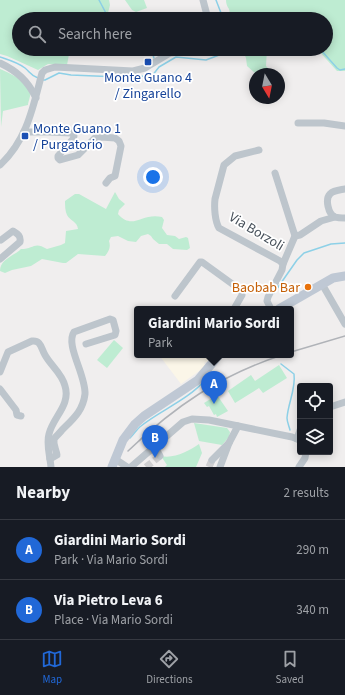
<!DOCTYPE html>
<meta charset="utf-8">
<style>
body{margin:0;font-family:"Source Sans 3",sans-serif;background:#242831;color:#f1f3f6}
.controls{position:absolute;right:12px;bottom:12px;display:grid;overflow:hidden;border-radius:4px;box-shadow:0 2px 10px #0003}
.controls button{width:36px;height:36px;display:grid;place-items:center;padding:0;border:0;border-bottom:1px solid #363941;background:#171b24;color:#f1f3f6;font:20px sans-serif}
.compass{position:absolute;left:249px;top:68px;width:36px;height:36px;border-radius:50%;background:#171b24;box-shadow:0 2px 10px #0003;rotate:170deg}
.you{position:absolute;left:153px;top:177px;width:14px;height:14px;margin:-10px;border:3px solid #fff;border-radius:50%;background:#1a73e8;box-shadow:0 0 0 6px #1a73e833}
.badge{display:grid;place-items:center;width:26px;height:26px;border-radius:50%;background:#2168d7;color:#fff;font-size:13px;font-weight:700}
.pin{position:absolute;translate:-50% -33px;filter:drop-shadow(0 1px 2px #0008)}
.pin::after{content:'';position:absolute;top:21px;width:14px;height:12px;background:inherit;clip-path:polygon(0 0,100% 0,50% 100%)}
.popup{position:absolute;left:134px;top:306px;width:160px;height:52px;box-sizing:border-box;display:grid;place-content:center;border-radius:4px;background:#171b24;filter:drop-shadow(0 1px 3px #0005);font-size:13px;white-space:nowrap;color:#9ea1a6}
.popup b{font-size:15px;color:#f1f3f6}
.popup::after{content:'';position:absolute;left:50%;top:100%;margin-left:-8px;border:8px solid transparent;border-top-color:#171b24}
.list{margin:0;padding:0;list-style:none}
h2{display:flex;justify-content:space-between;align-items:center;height:52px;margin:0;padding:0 16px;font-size:17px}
h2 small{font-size:13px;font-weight:400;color:#9ea1a6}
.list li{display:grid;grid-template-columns:26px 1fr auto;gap:12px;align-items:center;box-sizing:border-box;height:60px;padding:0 16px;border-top:1px solid #363941}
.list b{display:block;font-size:15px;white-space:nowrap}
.list p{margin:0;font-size:13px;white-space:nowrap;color:#9ea1a6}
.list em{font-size:13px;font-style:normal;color:#9ea1a6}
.icon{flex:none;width:22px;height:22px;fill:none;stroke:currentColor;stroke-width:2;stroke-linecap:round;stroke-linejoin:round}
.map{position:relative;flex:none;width:345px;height:467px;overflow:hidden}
.search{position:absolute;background:#171b24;box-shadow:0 2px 10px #0003;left:12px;right:12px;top:12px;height:44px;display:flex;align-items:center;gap:10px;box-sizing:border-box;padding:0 14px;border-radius:22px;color:#9ea1a6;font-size:15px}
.sheet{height:172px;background:#171b24}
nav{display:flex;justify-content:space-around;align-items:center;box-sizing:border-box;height:56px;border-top:1px solid #363941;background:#171b24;font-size:11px;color:#9ea1a6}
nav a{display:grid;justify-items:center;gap:2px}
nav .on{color:#2168d7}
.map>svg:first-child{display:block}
.commercial{fill:#fbf6e8}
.green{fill:#beecd2}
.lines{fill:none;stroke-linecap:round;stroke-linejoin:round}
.stream{stroke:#8dd0e7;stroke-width:1.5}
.street-tunnel{stroke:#ceced0;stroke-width:7;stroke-dasharray:7 3.5;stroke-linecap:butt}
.street{stroke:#bdc5cc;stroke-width:7}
.secondary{stroke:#bfc8d4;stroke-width:9}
.rail{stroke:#b0b3b8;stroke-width:1.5}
.transit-dot{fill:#1a4fb4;stroke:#fff;stroke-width:1.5}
.food-dot{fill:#e8710a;stroke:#fff;stroke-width:1.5}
.labels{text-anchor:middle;stroke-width:3.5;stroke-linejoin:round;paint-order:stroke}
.transit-label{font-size:14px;fill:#164399;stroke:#fff}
.street-label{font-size:14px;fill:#47505a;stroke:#fff}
.food-label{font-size:14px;fill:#c56008;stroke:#fff;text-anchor:end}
</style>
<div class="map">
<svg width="345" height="467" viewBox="0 0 345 467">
<rect width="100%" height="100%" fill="#f0eeee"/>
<!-- commercial -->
<polygon class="commercial" points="159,355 205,355 209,361 204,363 206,366 181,384"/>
<!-- green -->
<g class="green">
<polygon points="0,0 109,0 110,5 108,13 97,17 92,16 88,19 19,19 19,49 70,49 67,65 48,64 38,70 7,56 0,54"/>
<polygon points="125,0 144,0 147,8 136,12 132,10"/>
<path d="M226 0H345V71H337L317 49H326V19H226C234 8 226 10 226 0Z"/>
<polygon points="242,49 267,49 266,66 273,74 256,74 247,66 246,58"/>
<path d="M0 69C10 73 27 81 30 93 31 96 28 102 28 105L3 111 1 127Z"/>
<path d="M115 192 119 199 125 204 119 210 118 214C133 231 142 212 162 217L164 220 162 228 167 235 175 236 179 239 186 237 188 238 190 248 187 250 173 249 167 244H159L153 239 151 236 148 234 141 236 136 242 128 241 118 236 111 237 109 241C111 247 109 251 105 256L78 254 66 263H63L42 259 31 266 12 270 5 273 0 271C0 259 14 256 21 249 34 249 34 241 47 249L61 245 65 243 66 231 78 229C77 221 70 221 67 215 65 211 65 205 65 201L75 194H79L106 209Z"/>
<polygon points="114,340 123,348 107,368 97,360"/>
<polygon points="279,365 287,378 263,393 259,388 235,403 228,391 251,375 255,381"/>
<polygon points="217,395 228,411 217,417 216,414 214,415 209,406 207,407 204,403"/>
<polygon points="194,423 227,428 230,432 229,437 222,445 199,441"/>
<path d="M199 444 202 453 196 467H165L167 465 161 456C174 459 189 451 199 444Z"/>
</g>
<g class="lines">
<!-- stream -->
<g class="stream">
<polyline points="99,0 109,19"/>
<polyline points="216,0 221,13 228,19"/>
<polyline points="151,49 154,58"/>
<polyline points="320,49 337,68 340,70 345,69"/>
<path d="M0 57C9 60 17 62 25 68 30 72 30 75 38 78"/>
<polyline points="43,80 45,80 59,73 71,75 119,77 152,76 159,67 176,57 206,60 235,49"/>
<polyline points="274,293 297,260 304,253 331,244 345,243"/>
<path d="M281 364 294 374C296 389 288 403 287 418 287 422 289 426 290 430"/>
<path d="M130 438C134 434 137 429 141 426 161 410 188 400 205 380"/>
</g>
<!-- street-tunnel -->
<g class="street-tunnel">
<polyline points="146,467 160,456"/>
<polyline points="209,467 212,460"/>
</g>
<!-- street -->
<g class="street">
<polyline points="203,0 208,19"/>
<path d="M0 63C17 71 28 81 36 98"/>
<polyline points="298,123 324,123 345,126"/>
<polyline points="24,132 48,132 72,133 74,136 73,139 58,156 58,158 60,160 78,155 95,138 101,137 115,138 119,141 121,146 115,176 110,178 106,183"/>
<path d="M259 150 235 156 224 165 215 199C214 208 215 221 219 228L280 261 283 264 282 270 268 297 267 301 271 309"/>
<path d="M0 165C27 140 33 107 42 73L45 70 55 67 133 71 145 68 170 53 210 49"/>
<polyline points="275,173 295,236 283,264"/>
<path d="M345 189C340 190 334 190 330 194 325 199 328 214 335 217 338 218 342 218 345 218"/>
<polyline points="295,236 300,235 321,221 335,217"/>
<path d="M0 259 20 242C21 236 18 234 13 231L1 240"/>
<polyline points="322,284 345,324"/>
<polyline points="175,296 200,262 202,262 242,291 242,295 234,309"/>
<path d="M0 372 8 352 32 341C41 340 41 348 45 355 51 366 62 373 65 386 71 405 53 417 49 434 46 444 50 456 51 467"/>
<polyline points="0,389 16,410 17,415 21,416"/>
<polyline points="330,407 345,402"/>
<polyline points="297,439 300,430"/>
<polyline points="155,447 160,456"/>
<path d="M50 459 57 455C56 449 53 445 54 439 56 436 60 433 62 430 73 419 83 411 85 394 86 375 65 345 74 332L110 319 113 320 116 331 115 335 86 344"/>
<polyline points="115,459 127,467"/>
<polyline points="212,460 229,443"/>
<polyline points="131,467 183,422 192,419 209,420 292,437 300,440"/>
<polyline points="220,467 229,443 238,426"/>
<polyline points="299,467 305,458 306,452"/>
</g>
<!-- secondary -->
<g class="secondary">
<polyline points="279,309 333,278 345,276"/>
<polyline points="112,467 123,440 135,424 144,416 198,380 219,355"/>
</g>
<!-- rail -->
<g class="rail">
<polyline points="291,352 345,336"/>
<path d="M128 451C175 406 219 376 282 355"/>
</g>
</g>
<!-- markers -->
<g class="transit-dot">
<rect x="144" y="58" width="8" height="8" rx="2"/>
<rect x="21" y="132" width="8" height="8" rx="2"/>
</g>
<circle class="food-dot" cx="308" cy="287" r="4"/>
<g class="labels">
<!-- transit labels -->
<g class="transit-label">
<text x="148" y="82">Monte Guano 4<tspan x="148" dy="16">/ Zingarello</tspan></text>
<text x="33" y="133" text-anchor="start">Monte Guano 1<tspan x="33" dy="16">/ Purgatorio</tspan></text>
</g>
<!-- street labels -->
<g class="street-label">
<text transform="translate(257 231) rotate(31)" y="5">Via Borzoli</text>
</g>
<!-- food labels -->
<g class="food-label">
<text x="300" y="292">Baobab Bar</text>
</g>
</g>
</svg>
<div class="controls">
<button><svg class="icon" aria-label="locate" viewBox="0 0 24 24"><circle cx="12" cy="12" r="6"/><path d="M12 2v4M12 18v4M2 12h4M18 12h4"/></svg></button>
<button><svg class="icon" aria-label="layers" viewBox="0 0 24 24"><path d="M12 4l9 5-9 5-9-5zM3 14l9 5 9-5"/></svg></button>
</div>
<svg class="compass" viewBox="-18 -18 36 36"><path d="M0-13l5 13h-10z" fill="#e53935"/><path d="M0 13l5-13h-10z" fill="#9ea1a6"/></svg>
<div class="you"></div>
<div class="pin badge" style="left:214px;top:404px">A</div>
<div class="popup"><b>Giardini Mario Sordi</b>Park</div>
<div class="pin badge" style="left:155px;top:458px">B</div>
<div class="search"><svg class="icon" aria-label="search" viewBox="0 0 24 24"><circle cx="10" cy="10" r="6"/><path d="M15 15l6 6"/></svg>Search here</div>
</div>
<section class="sheet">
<h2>Nearby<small>2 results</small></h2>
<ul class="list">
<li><span class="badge">A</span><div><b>Giardini Mario Sordi</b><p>Park · Via Mario Sordi</p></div><em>290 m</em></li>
<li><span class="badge">B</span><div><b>Via Pietro Leva 6</b><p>Place · Via Mario Sordi</p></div><em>340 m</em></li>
</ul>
</section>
<nav>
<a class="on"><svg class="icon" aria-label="map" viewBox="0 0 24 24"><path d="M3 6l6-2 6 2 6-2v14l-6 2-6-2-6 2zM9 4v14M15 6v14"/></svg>Map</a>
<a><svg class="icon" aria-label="directions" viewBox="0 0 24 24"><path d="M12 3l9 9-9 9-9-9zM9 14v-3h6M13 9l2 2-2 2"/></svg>Directions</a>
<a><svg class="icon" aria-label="saved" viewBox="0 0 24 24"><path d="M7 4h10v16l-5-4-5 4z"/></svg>Saved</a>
</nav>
